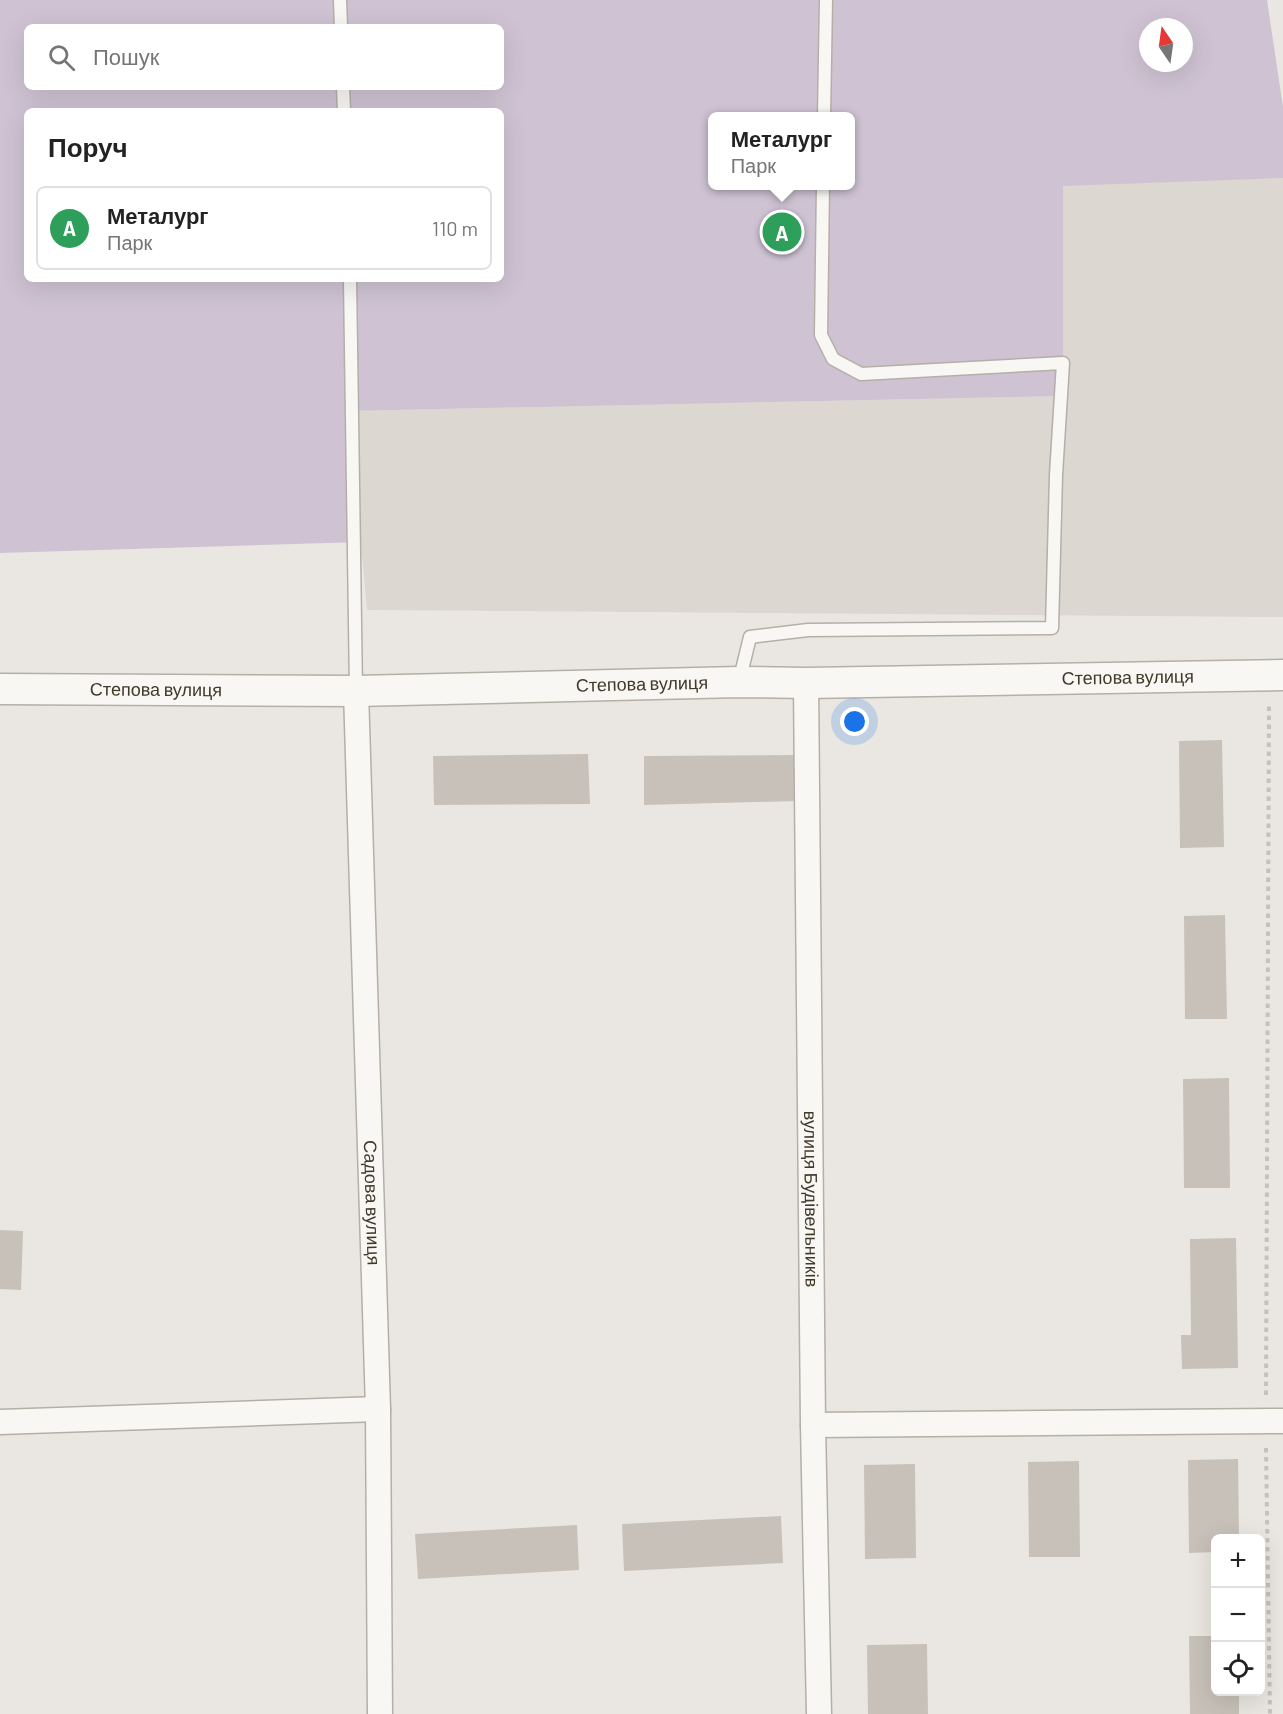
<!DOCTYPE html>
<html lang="uk">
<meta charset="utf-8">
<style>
body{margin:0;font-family:Barlow,sans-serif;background:#f6f6f6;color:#222}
.controls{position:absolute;right:18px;bottom:18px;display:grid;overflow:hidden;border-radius:9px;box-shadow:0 6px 24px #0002}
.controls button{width:54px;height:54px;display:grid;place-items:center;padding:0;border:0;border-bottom:2px solid #e0e0e0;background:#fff;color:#222;font:30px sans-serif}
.compass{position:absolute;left:1139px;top:18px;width:54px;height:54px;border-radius:50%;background:#fff;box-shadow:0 6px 24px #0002;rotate:347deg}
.you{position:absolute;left:855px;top:722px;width:21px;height:21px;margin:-15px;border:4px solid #fff;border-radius:50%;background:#1a73e8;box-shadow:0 0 0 9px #1a73e833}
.badge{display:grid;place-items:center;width:39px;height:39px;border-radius:50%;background:#b45309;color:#fff;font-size:20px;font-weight:700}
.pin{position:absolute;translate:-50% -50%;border:3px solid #fff;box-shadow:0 2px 6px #0006}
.popup{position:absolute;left:708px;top:112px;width:147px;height:78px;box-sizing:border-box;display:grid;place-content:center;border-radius:9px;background:#fff;filter:drop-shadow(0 2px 4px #0005);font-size:20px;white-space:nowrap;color:#767676}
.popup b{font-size:22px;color:#222}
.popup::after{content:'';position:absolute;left:50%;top:100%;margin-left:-12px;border:12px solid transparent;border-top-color:#fff}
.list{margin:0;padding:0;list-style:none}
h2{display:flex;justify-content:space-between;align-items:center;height:78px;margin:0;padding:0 24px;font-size:26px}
h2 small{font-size:20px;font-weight:400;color:#767676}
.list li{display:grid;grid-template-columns:39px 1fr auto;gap:18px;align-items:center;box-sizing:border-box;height:84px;margin:0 12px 12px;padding:0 12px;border:2px solid #e0e0e0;border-radius:9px}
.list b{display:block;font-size:22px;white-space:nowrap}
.list p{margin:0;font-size:20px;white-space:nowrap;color:#767676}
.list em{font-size:20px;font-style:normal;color:#767676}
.icon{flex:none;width:33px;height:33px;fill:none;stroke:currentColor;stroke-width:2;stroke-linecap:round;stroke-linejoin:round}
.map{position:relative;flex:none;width:1283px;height:1714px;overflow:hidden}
.search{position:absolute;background:#fff;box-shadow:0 6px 24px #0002;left:24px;top:24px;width:480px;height:66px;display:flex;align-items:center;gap:15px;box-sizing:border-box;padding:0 21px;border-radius:9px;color:#767676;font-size:22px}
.panel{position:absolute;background:#fff;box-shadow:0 6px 24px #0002;left:24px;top:108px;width:480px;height:174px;border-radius:9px}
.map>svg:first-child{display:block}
.built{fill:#dcd7d0}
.green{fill:#cfc3d3;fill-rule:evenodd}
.building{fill:#c7c1b9}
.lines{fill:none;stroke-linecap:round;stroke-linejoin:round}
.service-casing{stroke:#b4afa7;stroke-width:15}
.minor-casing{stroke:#b4afa7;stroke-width:27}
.tertiary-casing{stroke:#b4afa7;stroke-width:33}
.path{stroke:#c5c2bb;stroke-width:4;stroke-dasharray:4.5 4.5;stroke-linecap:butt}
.service{stroke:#f8f7f4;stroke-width:12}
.minor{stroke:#f8f7f4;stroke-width:24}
.tertiary{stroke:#f8f7f4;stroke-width:30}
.labels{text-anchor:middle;stroke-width:4.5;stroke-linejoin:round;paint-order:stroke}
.street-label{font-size:18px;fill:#41392a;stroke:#f7f5f1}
</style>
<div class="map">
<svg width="1283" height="1714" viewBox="0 0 1283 1714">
<rect width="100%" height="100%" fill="#eae7e2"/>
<!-- built -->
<polygon class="built" points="1283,178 1283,617 367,610 349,411 1063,396 1063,185"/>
<!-- green -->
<path class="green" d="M0 0H1267L1283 107V178L1063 186V396L349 411 360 542 0 553ZM27 27H501V87H27ZM1148 27H1184V63H1148ZM27 111H501V279H27ZM713 116H851V186H713Z"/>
<!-- building -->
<g class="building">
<polygon points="1222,740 1224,847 1180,848 1179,741"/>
<polygon points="588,754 590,804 434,805 433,756"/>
<polygon points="797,755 797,801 644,805 644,756"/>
<polygon points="1225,915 1227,1019 1185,1019 1184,916"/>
<polygon points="1229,1078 1230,1188 1184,1188 1183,1079"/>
<polygon points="0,1230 23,1231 21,1290 0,1289"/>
<polygon points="1236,1238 1238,1368 1182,1369 1181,1335 1191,1335 1190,1239"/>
<polygon points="1238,1459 1239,1538 1216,1538 1216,1552 1189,1553 1188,1460"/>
<polygon points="1079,1461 1080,1557 1029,1557 1028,1462"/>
<polygon points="915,1464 916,1558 865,1559 864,1465"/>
<polygon points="781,1516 783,1563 624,1571 622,1524"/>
<polygon points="577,1525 579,1570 418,1579 415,1534"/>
<polygon points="1189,1636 1216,1636 1216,1692 1239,1692 1239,1714 1190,1714"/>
<polygon points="927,1644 928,1714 868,1714 867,1645"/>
</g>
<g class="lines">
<!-- service casing -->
<g class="service-casing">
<g id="service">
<polyline points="340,0 341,27"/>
<polyline points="343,87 344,111"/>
<polyline points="824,116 826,0"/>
<polyline points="350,279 356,691"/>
<polyline points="739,682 750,637 808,630 1052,628 1056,475 1063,363 861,374 833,359 821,335 823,186"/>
</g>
</g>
<!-- minor casing -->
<g class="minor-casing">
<g id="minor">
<path id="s1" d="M806 683 813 1425 819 1714"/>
<path id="s2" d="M356 691 378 1409 380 1714"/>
<polyline points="0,1422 378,1409"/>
<polyline points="813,1425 1283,1421"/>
</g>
</g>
<!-- tertiary casing -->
<g class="tertiary-casing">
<g id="tertiary">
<path id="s3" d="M0 689 356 691 739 682 806 683 1283 675"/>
</g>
</g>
<!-- path -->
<g class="path">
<polyline points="1266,1395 1269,704"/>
<polyline points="1266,1448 1270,1714"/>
</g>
<!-- service -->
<use href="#service" class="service"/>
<!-- minor -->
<use href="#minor" class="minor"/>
<!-- tertiary -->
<use href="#tertiary" class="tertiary"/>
</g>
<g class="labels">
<!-- street labels -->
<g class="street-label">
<text dy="6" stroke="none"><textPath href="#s3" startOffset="1128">Степова вулиця</textPath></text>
<text dy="6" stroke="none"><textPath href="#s3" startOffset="642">Степова вулиця</textPath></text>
<text dy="6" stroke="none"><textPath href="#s3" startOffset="156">Степова вулиця</textPath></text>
<text dy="6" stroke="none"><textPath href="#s1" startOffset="516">вулиця Будівельників</textPath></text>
<text dy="6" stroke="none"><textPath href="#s2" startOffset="512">Садова вулиця</textPath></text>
</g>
</g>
</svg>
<div class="controls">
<button>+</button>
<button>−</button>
<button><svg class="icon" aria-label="locate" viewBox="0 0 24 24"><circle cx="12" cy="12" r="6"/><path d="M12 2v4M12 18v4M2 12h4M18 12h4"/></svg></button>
</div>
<svg class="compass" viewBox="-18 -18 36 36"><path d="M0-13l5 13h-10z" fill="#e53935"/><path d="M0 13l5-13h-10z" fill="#767676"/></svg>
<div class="you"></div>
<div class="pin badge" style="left:782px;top:232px;background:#2e9e5b">A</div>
<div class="popup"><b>Металург</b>Парк</div>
<div class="search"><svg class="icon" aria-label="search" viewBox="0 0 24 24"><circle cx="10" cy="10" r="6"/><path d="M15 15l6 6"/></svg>Пошук</div>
<section class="panel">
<h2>Поруч<small></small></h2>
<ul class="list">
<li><span class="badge" style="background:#2e9e5b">A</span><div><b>Металург</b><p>Парк</p></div><em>110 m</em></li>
</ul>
</section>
</div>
